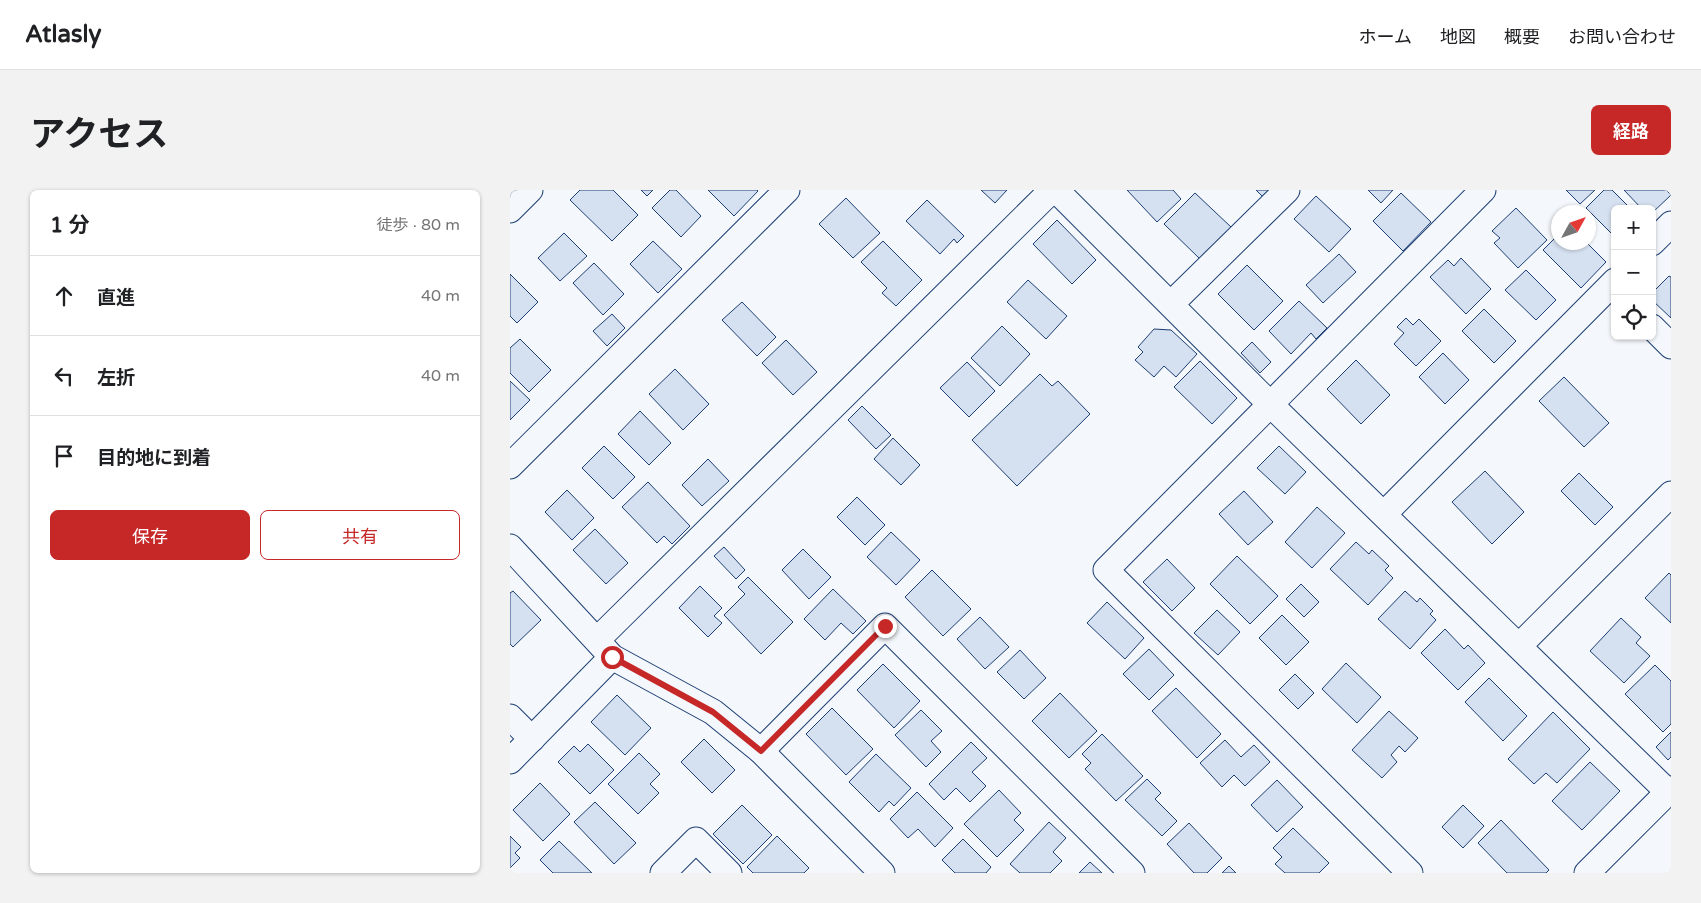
<!DOCTYPE html>
<html lang="ja">
<meta charset="utf-8">
<style>
body{margin:0;font-family:"Varela Round","Noto Sans JP",sans-serif;background:#f2f2f2;color:#202124}
.controls{position:absolute;right:15px;top:15px;display:grid;overflow:hidden;border-radius:8px;box-shadow:0 1px 4px #0004}
.controls button{width:45px;height:45px;display:grid;place-items:center;padding:0;border:0;border-bottom:1px solid #e0e0e0;background:#fff;color:#202124;font:25px sans-serif}
.compass{position:absolute;left:1041px;top:15px;width:45px;height:45px;border-radius:50%;background:#fff;box-shadow:0 1px 4px #0004;rotate:50deg}
.stop{position:absolute;width:15px;height:15px;margin:-11px;border:4px solid #c62828;border-radius:50%;background:#fff}
.stop.end{background:#c62828;border-color:#fff;box-shadow:0 1px 5px #0008}
.list{margin:0;padding:0;list-style:none}
h2{display:flex;justify-content:space-between;align-items:center;height:65px;margin:0;padding:0 20px;font-size:21px}
h2 small{font-size:16px;font-weight:400;color:#757577}
.list li{display:grid;grid-template-columns:32px 1fr auto;gap:15px;align-items:center;box-sizing:border-box;height:80px;padding:0 20px;border-top:1px solid #e0e0e0}
.list b{display:block;font-size:19px;white-space:nowrap}
.list em{font-size:16px;font-style:normal;color:#757577}
.actions{display:flex;gap:10px;padding:15px 20px}
.actions a{flex:1;padding:11px 0;border:1px solid #c62828;border-radius:8px;text-align:center;font-size:18px;color:#c62828}
.actions .main{background:#c62828;color:#fff}
.icon{flex:none;width:28px;height:28px;fill:none;stroke:currentColor;stroke-width:2;stroke-linecap:round;stroke-linejoin:round}
.map{position:relative;flex:none;width:1161px;height:683px;overflow:hidden;border-radius:8px}
header{display:flex;align-items:center;gap:30px;box-sizing:border-box;height:70px;padding:0 25px;background:#fff;border-bottom:1px solid #e0e0e0}
header strong{font-size:24px}
nav{display:flex;gap:28px;margin-inline-start:auto;font-size:18px}
.intro{display:flex;align-items:center;justify-content:space-between;box-sizing:border-box;height:120px;padding:0 30px}
h1{margin:0;font-size:35px}
.button{padding:12px 22px;border-radius:8px;background:#c62828;color:#fff;font-size:18px;font-weight:700}
main{display:flex;gap:30px;padding:0 30px}
aside{flex:1;background:#fff;border-radius:8px;box-shadow:0 1px 4px #0004}
.map>svg:first-child{display:block}
.building{fill:#d5e0f0;stroke:#1d3f73}
.lines{fill:none;stroke-linecap:round;stroke-linejoin:round}
.street-casing{stroke:#1d3f73;stroke-width:27}
.street{stroke:#f4f7fb;stroke-width:25}
.route{stroke:#c62828;stroke-width:6}
</style>
<header>
<strong>Atlasly</strong>
<nav><a>ホーム</a><a>地図</a><a>概要</a><a>お問い合わせ</a></nav>
</header>
<div class="intro"><h1>アクセス</h1><a class="button">経路</a></div>
<main>
<aside>
<h2>1 分<small>徒歩 · 80 m</small></h2>
<ul class="list">
<li><svg class="icon" aria-label="ahead" viewBox="0 0 24 24"><path d="M12 20V5M6 11l6-6 6 6"/></svg><div><b>直進</b></div><em>40 m</em></li>
<li><svg class="icon" aria-label="left" viewBox="0 0 24 24"><path d="M17 20v-9H6M10 6l-5 5 5 5"/></svg><div><b>左折</b></div><em>40 m</em></li>
<li><svg class="icon" aria-label="arrive" viewBox="0 0 24 24"><path d="M6 21V4h12l-3 4 3 4H6"/></svg><div><b>目的地に到着</b></div></li>
</ul>
<div class="actions"><a class="main">保存</a><a>共有</a></div>
</aside>
<div class="map">
<svg width="1161" height="683" viewBox="0 0 1161 683">
<rect width="100%" height="100%" fill="#f4f7fb"/>
<!-- building -->
<g class="building">
<polygon points="70,0 103,0 128,25 102,51 60,10"/>
<polygon points="131,0 143,0 137,6"/>
<polygon points="160,0 166,0 191,26 171,47 142,18"/>
<polygon points="198,0 247,0 248,1 224,26"/>
<polygon points="471,0 497,0 485,13"/>
<polygon points="617,0 663,0 671,9 647,32"/>
<polygon points="746,0 760,0 753,7"/>
<polygon points="858,0 883,0 871,13"/>
<polygon points="1056,0 1085,0 1070,14"/>
<polygon points="1094,0 1102,0 1121,19 1105,19 1105,47 1076,18"/>
<polygon points="1114,0 1156,0 1161,5 1142,23 1142,19 1132,19"/>
<polygon points="685,3 721,37 690,69 654,34"/>
<polygon points="891,3 921,32 893,61 863,31"/>
<polygon points="806,6 841,39 819,62 784,29"/>
<polygon points="336,8 370,43 343,68 309,34"/>
<polygon points="417,10 454,46 447,53 444,49 430,64 396,31"/>
<polygon points="1006,18 1037,50 1008,78 984,53 990,48 982,41"/>
<polygon points="547,30 586,70 562,94 523,54"/>
<polygon points="54,43 77,66 50,91 28,68"/>
<polygon points="1048,45 1048,52 1076,52 1096,72 1071,98 1033,60"/>
<polygon points="143,51 172,79 148,103 120,74"/>
<polygon points="373,51 412,90 386,116 372,103 377,98 351,72"/>
<polygon points="829,64 846,82 813,113 796,95"/>
<polygon points="951,68 981,99 956,124 920,87 938,70 944,76"/>
<polygon points="84,73 114,104 93,125 63,93"/>
<polygon points="737,75 773,111 744,140 708,104"/>
<polygon points="1016,80 1046,110 1026,130 995,100"/>
<polygon points="0,84 28,112 7,133 0,126"/>
<polygon points="1159,86 1161,87 1161,128 1142,110 1142,103"/>
<polygon points="518,90 557,126 536,149 497,112"/>
<polygon points="789,111 817,138 806,149 801,143 781,164 759,141"/>
<polygon points="232,112 266,147 247,166 212,130"/>
<polygon points="974,119 1006,151 984,173 952,141"/>
<polygon points="102,124 115,138 97,156 83,141"/>
<polygon points="896,128 903,135 909,129 931,151 906,176 884,154 894,143 887,137"/>
<polygon points="492,136 520,164 490,196 461,168"/>
<polygon points="644,139 661,140 687,164 666,187 654,176 644,187 625,170 633,162 628,157"/>
<polygon points="10,149 41,180 19,202 0,183 0,158"/>
<polygon points="276,150 307,182 283,205 252,173"/>
<polygon points="742,152 761,172 750,183 731,163"/>
<polygon points="933,163 959,190 935,214 909,187"/>
<polygon points="846,170 880,205 851,234 817,199"/>
<polygon points="690,171 727,208 702,234 664,197"/>
<polygon points="457,172 485,201 459,227 430,198"/>
<polygon points="165,179 199,214 173,240 139,204"/>
<polygon points="530,184 542,196 548,191 580,224 507,296 462,250"/>
<polygon points="1054,187 1099,233 1074,257 1029,211"/>
<polygon points="0,191 20,210 0,230"/>
<polygon points="352,216 381,245 366,259 338,230"/>
<polygon points="130,221 161,253 139,275 108,244"/>
<polygon points="383,248 410,275 391,295 364,269"/>
<polygon points="94,256 125,287 103,309 72,278"/>
<polygon points="769,256 796,282 775,304 747,278"/>
<polygon points="198,269 219,291 192,316 172,295"/>
<polygon points="975,281 1014,322 982,354 942,312"/>
<polygon points="1069,283 1103,317 1085,335 1051,301"/>
<polygon points="138,292 180,336 162,354 154,346 147,353 112,317"/>
<polygon points="57,300 84,328 62,350 35,322"/>
<polygon points="734,301 763,332 738,355 709,324"/>
<polygon points="347,307 375,335 355,355 327,327"/>
<polygon points="807,317 835,343 802,378 775,352"/>
<polygon points="85,339 118,373 96,394 63,360"/>
<polygon points="381,342 410,370 386,395 357,367"/>
<polygon points="846,352 859,364 862,360 879,376 875,380 883,388 858,415 820,379"/>
<polygon points="214,357 235,380 226,389 204,366"/>
<polygon points="293,359 321,387 299,409 272,380"/>
<polygon points="727,366 768,406 740,434 700,394"/>
<polygon points="657,369 685,398 662,421 633,392"/>
<polygon points="422,380 461,419 433,446 395,407"/>
<polygon points="1159,383 1161,385 1161,433 1135,408"/>
<polygon points="238,387 283,432 251,464 214,425 235,404 228,397"/>
<polygon points="791,394 809,412 794,427 776,409"/>
<polygon points="190,396 212,418 204,426 212,433 198,447 169,418"/>
<polygon points="323,399 356,431 343,444 331,433 315,450 294,429"/>
<polygon points="3,401 31,430 3,457 0,454 0,403"/>
<polygon points="895,401 907,412 910,408 923,421 920,424 926,430 900,459 868,429"/>
<polygon points="597,412 634,448 615,469 577,433"/>
<polygon points="707,420 730,442 708,465 684,443"/>
<polygon points="772,425 799,452 776,475 749,448"/>
<polygon points="470,427 499,457 475,479 447,449"/>
<polygon points="1111,428 1131,447 1126,453 1140,466 1114,493 1080,461"/>
<polygon points="935,439 954,459 958,455 975,473 948,500 911,463"/>
<polygon points="639,459 664,485 639,510 613,484"/>
<polygon points="510,460 536,488 514,509 487,482"/>
<polygon points="836,473 871,507 847,533 812,499"/>
<polygon points="373,474 410,511 384,538 347,500"/>
<polygon points="1145,475 1161,491 1161,534 1153,542 1115,504"/>
<polygon points="785,484 804,503 788,519 769,500"/>
<polygon points="979,488 1017,526 993,551 955,512"/>
<polygon points="666,498 711,544 687,568 642,521"/>
<polygon points="550,503 587,541 559,568 522,531"/>
<polygon points="107,505 141,538 115,565 81,532"/>
<polygon points="322,518 363,559 336,585 296,544"/>
<polygon points="411,520 432,541 421,551 431,562 416,577 385,545"/>
<polygon points="879,521 908,548 895,562 889,556 881,565 887,572 872,588 842,560"/>
<polygon points="1043,522 1080,559 1047,593 1036,583 1024,594 998,569"/>
<polygon points="1161,542 1161,567 1158,570 1146,557"/>
<polygon points="592,544 633,586 606,611 575,579 581,573 572,564"/>
<polygon points="194,549 225,580 202,603 171,572"/>
<polygon points="715,550 731,567 744,555 760,572 735,596 724,585 712,597 690,573"/>
<polygon points="461,552 477,568 462,582 476,596 460,612 446,598 434,610 419,594"/>
<polygon points="78,554 104,580 80,604 48,572 64,556 70,562"/>
<polygon points="129,563 150,584 140,594 149,603 128,624 98,594"/>
<polygon points="366,564 401,598 384,616 379,611 369,622 339,592"/>
<polygon points="1080,572 1110,601 1072,640 1042,611"/>
<polygon points="637,589 651,603 645,609 667,631 652,646 615,610"/>
<polygon points="767,590 793,617 767,642 741,615"/>
<polygon points="30,593 60,624 33,651 3,620"/>
<polygon points="489,600 511,623 504,630 514,640 487,667 454,634"/>
<polygon points="407,602 443,638 425,657 408,639 398,648 380,629"/>
<polygon points="85,612 126,653 104,674 64,632"/>
<polygon points="232,615 262,645 233,674 203,644"/>
<polygon points="953,615 974,636 953,658 932,637"/>
<polygon points="991,630 1039,680 1036,683 997,683 968,653"/>
<polygon points="539,632 556,648 543,662 552,671 540,683 510,683 500,674"/>
<polygon points="679,633 712,668 697,683 684,683 657,654"/>
<polygon points="783,638 819,673 809,683 775,683 765,674 772,667 763,658"/>
<polygon points="0,646 11,657 5,663 10,668 0,678"/>
<polygon points="267,646 299,678 294,683 243,683 237,677"/>
<polygon points="453,649 481,677 476,683 445,683 432,670"/>
<polygon points="49,651 82,683 43,683 30,670"/>
<polygon points="580,672 592,683 569,683"/>
<polygon points="719,676 726,683 712,683"/>
</g>
<g class="lines">
<!-- street casing -->
<g class="street-casing">
<g id="street">
<polyline points="546,0 760,214 1158,602"/>
<polyline points="0,20 20,0"/>
<polyline points="1142,53 1161,34"/>
<polyline points="661,114 777,0"/>
<polyline points="1142,137 1161,156"/>
<polyline points="0,276 277,0"/>
<polyline points="874,324 1105,91"/>
<polyline points="0,357 102,467 203,522 251,561 372,683"/>
<polyline points="87,450 542,0"/>
<polyline points="1009,456 1161,304"/>
<polyline points="0,527 22,549"/>
<polyline points="251,561 375,436 622,683"/>
<polyline points="0,571 102,467"/>
<polyline points="153,683 186,650 219,683"/>
<polyline points="900,683 596,380 973,0"/>
<polyline points="1077,683 1161,599"/>
</g>
</g>
<!-- street -->
<use href="#street" class="street"/>
</g>
<g class="lines">
<!-- route -->
<polyline class="route" points="102,467 203,522 251,561 375,436"/>
</g>
</svg>
<div class="controls">
<button>+</button>
<button>−</button>
<button><svg class="icon" aria-label="locate" viewBox="0 0 24 24"><circle cx="12" cy="12" r="6"/><path d="M12 2v4M12 18v4M2 12h4M18 12h4"/></svg></button>
</div>
<svg class="compass" viewBox="-18 -18 36 36"><path d="M0-13l5 13h-10z" fill="#e53935"/><path d="M0 13l5-13h-10z" fill="#757577"/></svg>
<div class="stop" style="left:102px;top:467px"></div>
<div class="stop end" style="left:375px;top:436px"></div>
</div>
</main>
